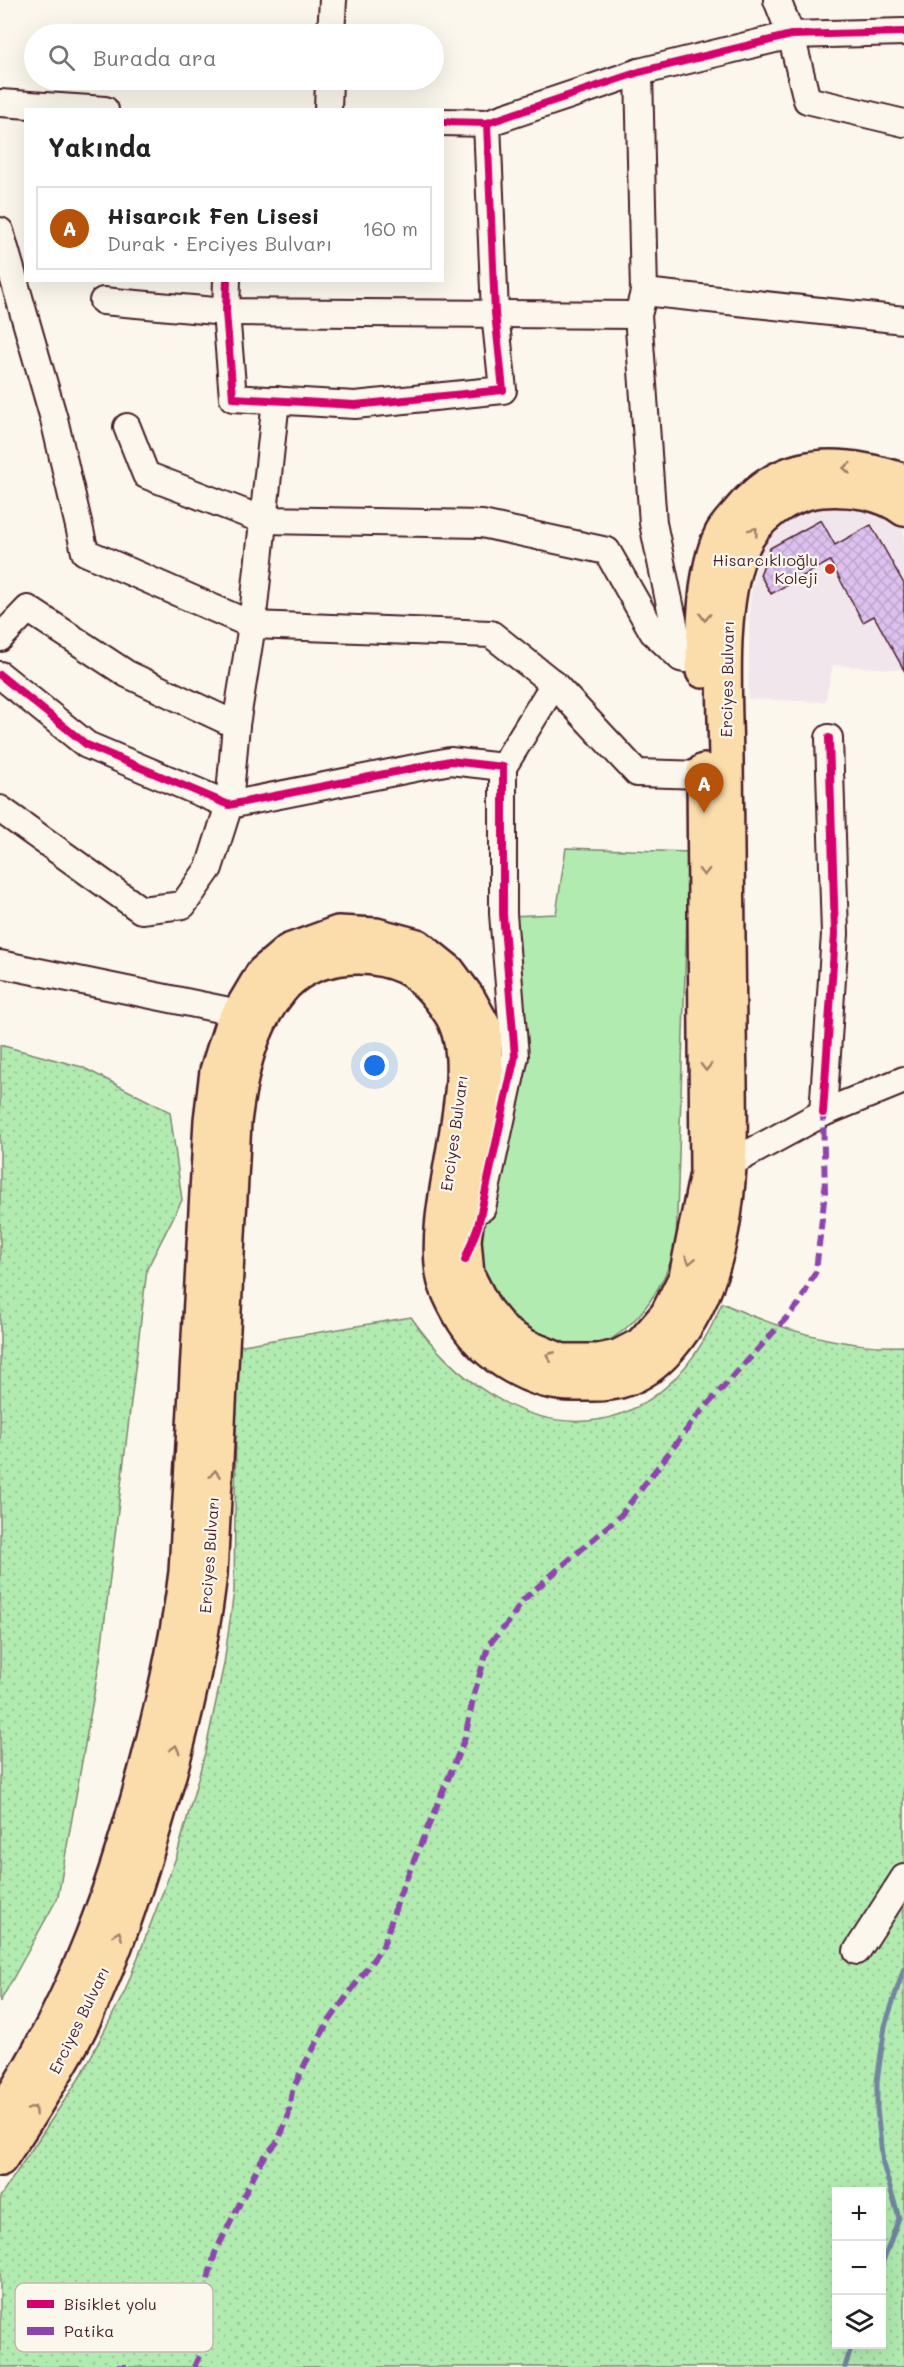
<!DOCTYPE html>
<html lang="tr">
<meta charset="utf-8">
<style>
body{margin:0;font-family:Mali,sans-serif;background:#f6f6f6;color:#222}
.controls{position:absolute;right:18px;bottom:18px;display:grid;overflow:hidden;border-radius:0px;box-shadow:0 6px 24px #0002}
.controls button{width:54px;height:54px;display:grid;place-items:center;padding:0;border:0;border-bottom:2px solid #e0e0e0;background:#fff;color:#222;font:30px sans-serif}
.you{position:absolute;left:375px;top:1066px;width:21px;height:21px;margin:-15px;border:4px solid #fff;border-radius:50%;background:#1a73e8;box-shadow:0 0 0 9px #1a73e833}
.badge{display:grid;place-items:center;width:39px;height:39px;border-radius:50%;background:#b45309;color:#fff;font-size:20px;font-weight:700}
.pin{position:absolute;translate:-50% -50px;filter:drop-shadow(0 2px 3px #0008)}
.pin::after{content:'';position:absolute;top:32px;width:21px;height:18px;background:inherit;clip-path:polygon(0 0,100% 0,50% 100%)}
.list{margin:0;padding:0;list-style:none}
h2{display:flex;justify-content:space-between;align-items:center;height:78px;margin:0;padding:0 24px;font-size:26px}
h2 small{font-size:20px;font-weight:400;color:#767676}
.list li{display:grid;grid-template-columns:39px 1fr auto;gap:18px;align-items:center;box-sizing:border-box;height:84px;margin:0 12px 12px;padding:0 12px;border:2px solid #e0e0e0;border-radius:0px}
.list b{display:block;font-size:22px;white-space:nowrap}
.list p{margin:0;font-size:20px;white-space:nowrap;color:#767676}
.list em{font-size:20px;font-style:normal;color:#767676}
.icon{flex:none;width:33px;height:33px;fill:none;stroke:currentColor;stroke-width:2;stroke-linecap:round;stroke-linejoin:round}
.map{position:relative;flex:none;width:904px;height:2367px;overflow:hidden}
.search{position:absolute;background:#fff;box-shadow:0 6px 24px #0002;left:24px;top:24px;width:420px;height:66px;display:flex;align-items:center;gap:15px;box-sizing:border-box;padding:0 21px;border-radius:33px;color:#767676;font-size:22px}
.panel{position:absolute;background:#fff;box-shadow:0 6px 24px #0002;left:24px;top:108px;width:420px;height:174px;border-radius:0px}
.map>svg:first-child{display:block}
.built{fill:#f2e6ed}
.grass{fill:url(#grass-dots);stroke:#7e856e;stroke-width:1.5;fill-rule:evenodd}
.green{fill:#b1ebb0;stroke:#7e856e;stroke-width:1.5}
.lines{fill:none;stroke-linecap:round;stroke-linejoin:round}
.stream{stroke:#7386a0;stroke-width:5}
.building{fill:url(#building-cross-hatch);stroke:#4a1f2b;stroke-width:1.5}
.minor-casing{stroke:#4a1f2b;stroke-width:30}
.highway-casing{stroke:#4a1f2b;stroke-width:38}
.minor{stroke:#fbf7ec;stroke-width:26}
.highway{stroke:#faddab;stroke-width:33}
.quiet{stroke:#8e44ad;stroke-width:6;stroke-dasharray:12 6;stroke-linecap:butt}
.cycleway-casing{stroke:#fbf7ec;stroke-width:11}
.cycleway{stroke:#d6006c;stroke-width:8}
.oneway{stroke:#a27e6b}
.poi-dot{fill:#c8321e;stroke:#fbf7ec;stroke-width:2}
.labels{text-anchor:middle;stroke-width:4.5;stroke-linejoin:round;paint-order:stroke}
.poi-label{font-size:16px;fill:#4a1f2b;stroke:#fbf7ec;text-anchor:end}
.street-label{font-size:16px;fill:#4a1f2b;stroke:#fbf7ec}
.key{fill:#fbf7ec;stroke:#c6b6b2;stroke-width:1.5}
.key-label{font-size:16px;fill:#4a1f2b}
</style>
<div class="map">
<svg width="904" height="2367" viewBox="0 0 904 2367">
<defs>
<pattern id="grass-dots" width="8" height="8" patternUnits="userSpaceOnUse" patternTransform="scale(1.5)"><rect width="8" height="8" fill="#b1ebb0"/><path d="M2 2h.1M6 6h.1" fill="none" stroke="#9ac998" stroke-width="1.8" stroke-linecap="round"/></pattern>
<pattern id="building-cross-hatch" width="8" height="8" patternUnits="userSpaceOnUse" patternTransform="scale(1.5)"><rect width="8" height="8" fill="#dcc0ee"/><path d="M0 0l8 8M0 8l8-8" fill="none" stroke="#bea5cc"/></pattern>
</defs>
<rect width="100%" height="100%" fill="#fbf7ec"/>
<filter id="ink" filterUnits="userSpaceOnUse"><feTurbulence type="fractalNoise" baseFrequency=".0167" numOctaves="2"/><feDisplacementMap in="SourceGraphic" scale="12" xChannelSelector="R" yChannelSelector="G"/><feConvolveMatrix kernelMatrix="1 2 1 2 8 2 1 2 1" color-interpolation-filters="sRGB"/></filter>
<g filter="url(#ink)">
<!-- built -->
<polygon class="built" points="817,495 904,514 904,670 833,665 825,702 748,699 750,598 762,541 769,529"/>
<!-- grass -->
<g class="grass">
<polygon points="0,1045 82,1067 170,1112 182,1200 147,1269 100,1660 58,1897 0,2002"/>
<path d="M722 1303C779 1329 841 1349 904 1346V2367H0V2197L82 2074 125 1991 177 1855 205 1753 224 1664 234 1591 237 1346 411 1317C503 1449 655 1468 722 1303ZM836 2192H882V2344H836Z"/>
</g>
<!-- green -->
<path class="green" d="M566 848 689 852 676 1245C663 1295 616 1364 554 1348 540 1344 503 1312 489 1302L476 1242 499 1182 514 1119 519 1087 510 916 556 914Z"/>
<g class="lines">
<!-- stream -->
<g class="stream">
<polyline points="882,2264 899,2218 883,2164 877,2109 877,2081 885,2026 904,1968"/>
<polyline points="845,2367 852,2344"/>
</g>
</g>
<!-- building -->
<polygon class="building" points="821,520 835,545 871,525 904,584 904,670 874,616 863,622 830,561 771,594 760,575 770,548"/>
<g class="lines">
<!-- minor casing -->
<g class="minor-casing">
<g id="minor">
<polyline points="777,0 791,35 807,100 904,123"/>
<polyline points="331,34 333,0"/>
<polyline points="639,72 644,292 638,315 653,523 681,658 684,659"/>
<polyline points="0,103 105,110"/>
<polyline points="328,110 329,80"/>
<polyline points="442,122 487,123 639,72 791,35 904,32"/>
<polyline points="0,231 54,419 85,552 252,625 491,634 554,684 637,773 704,775"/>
<polyline points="227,280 226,312 233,398 355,405 503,390 495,313 487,123"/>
<polyline points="644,292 904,320"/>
<polyline points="103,301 226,312 638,315"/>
<polyline points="127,427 146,475 263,520 482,524 607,551 653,632 681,658"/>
<polyline points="0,638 28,609 127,674 236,725"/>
<polyline points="0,675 87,745 229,805 450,761 503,767 503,914 515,1056 482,1208"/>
<polyline points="503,767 554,684"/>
<polyline points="0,809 141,910 183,905 209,868 229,805 236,725 252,625 276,400"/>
<polyline points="0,964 239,1013"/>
<polyline points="823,1113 835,934 829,738"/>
<polyline points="731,1163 823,1113 904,1080"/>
<polyline points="857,1951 904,1878"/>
</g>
</g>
<!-- highway casing -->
<g class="highway-casing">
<g id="highway">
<path d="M703 671C703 632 704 570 721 535 724 528 732 520 738 513 782 457 842 460 904 481"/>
<path d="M0 2116C75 2005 119 1876 152 1746 166 1688 179 1631 186 1572L211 1120 217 1071 231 1027 263 973 289 951 338 933 376 935 417 946 448 971 468 998 484 1027 486 1071 464 1240 467 1275 485 1310 504 1333 525 1346 562 1361H599L618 1357 641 1345 667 1315 686 1277 707 1173 704 771"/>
<path d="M0 2159C26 2120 52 2080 74 2039 106 1978 129 1910 149 1844 176 1755 199 1666 210 1574L234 1122C240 1075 249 1027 281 989 309 955 366 949 405 967 423 976 440 997 451 1014 488 1075 428 1202 444 1278 447 1292 457 1309 464 1321 487 1357 533 1385 576 1384 592 1384 608 1385 623 1380 642 1374 657 1362 669 1348 742 1264 730 1130 729 1027 728 937 727 848 726 759 725 697 718 607 741 550 753 519 789 492 822 490 849 488 882 492 904 509"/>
</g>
</g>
<!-- minor -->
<use href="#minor" class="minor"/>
<!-- highway -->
<use href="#highway" class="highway"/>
<!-- quiet -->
<g class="quiet">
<polyline points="99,2367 127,2367"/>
<polyline points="194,2367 201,2352 202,2302 215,2253 261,2161 278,2141 288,2117 292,2091 306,2062 327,2024 383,1946 400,1894 465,1738 474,1694 489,1644 508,1623 524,1599 621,1515 699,1414 799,1304 816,1271 825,1192 823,1113"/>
</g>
<!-- cycleway casing -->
<g class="cycleway-casing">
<g id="cycleway">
<polyline points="442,122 487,123 639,72 791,35 904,32"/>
<polyline points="227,280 226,312 233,398 355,405 503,390 495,313 487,123"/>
<polyline points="0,675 87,745 229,805 450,761 503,767 503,914 515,1056 478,1226 465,1260"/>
<polyline points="823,1113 835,934 829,738"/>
</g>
</g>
<!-- cycleway -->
<use href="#cycleway" class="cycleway"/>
</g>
<!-- one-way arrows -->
<defs><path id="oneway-chevron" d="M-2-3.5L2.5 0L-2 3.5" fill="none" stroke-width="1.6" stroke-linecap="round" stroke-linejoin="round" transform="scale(1.5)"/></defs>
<g class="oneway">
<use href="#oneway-chevron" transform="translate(847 468) rotate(-176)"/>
<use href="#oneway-chevron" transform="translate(754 531) rotate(-52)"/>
<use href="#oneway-chevron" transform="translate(705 617) rotate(92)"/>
<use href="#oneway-chevron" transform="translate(704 872) rotate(90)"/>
<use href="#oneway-chevron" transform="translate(706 1067) rotate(90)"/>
<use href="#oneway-chevron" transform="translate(690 1260) rotate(102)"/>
<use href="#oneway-chevron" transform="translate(550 1356) rotate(-158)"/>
<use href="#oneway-chevron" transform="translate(215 1474) rotate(-87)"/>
<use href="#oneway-chevron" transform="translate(175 1749) rotate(-76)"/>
<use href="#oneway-chevron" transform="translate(118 1935) rotate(-69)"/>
<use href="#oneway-chevron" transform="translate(33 2110) rotate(-57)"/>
</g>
</g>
<!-- markers -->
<circle class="poi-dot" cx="830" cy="569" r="6"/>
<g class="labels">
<!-- poi labels -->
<g class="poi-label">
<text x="818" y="566">Hisarcıklıoğlu<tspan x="818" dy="18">Koleji</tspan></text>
</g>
<!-- street labels -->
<g class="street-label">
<text transform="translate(727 679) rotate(-89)" y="6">Erciyes Bulvarı</text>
<text transform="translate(454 1133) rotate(-82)" y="6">Erciyes Bulvarı</text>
<text transform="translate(209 1555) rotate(-86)" y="6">Erciyes Bulvarı</text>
<text transform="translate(79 2020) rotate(-64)" y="6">Erciyes Bulvarı</text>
</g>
</g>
<!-- legend -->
<rect x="15" y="2283" width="198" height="69" rx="9" class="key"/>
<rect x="27" y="2300" width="27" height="8" fill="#d6006c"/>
<rect x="27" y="2327" width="27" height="8" fill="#8e44ad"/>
<g class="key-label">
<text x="64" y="2310">Bisiklet yolu</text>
<text x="64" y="2337">Patika</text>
</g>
</svg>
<div class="controls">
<button>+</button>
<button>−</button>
<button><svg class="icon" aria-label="layers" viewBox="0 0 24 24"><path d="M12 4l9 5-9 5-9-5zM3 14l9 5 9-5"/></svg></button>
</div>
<div class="you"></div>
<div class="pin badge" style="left:704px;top:813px">A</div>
<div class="search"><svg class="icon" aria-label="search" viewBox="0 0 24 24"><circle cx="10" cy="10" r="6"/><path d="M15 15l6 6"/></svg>Burada ara</div>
<section class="panel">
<h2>Yakında<small></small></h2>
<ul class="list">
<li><span class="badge">A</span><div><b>Hisarcık Fen Lisesi</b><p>Durak · Erciyes Bulvarı</p></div><em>160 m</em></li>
</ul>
</section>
</div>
